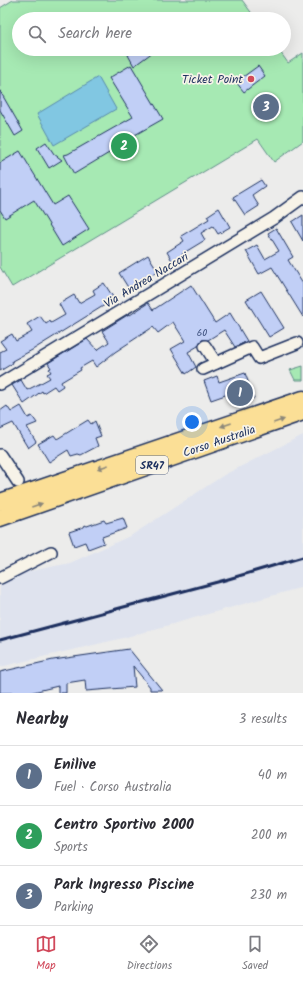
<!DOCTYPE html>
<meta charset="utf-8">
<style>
body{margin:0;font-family:Kalam,sans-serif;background:#f7f7f7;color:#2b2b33}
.you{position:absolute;left:192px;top:422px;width:14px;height:14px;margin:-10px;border:3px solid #fff;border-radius:50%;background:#1a73e8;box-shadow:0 0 0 6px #1a73e833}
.badge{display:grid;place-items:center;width:26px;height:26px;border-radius:50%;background:#d1495b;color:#fff;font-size:13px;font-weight:700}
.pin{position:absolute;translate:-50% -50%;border:2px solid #fff;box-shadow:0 1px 4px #0006}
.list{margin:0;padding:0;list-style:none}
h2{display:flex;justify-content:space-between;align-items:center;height:52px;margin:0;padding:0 16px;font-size:17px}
h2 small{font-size:13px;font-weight:400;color:#7c7c81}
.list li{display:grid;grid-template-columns:26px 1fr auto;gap:12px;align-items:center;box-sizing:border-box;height:60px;padding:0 16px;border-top:1px solid #e1e1e2}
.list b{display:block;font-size:15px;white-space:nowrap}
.list p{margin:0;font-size:13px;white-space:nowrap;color:#7c7c81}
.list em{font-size:13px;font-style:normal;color:#7c7c81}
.icon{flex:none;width:22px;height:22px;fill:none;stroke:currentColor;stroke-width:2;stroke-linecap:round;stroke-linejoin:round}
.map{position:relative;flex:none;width:303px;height:693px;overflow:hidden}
.search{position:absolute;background:#fff;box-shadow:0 4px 16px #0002;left:12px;right:12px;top:12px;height:44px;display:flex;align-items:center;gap:10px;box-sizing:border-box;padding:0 14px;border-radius:22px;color:#7c7c81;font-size:15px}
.sheet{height:232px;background:#fff}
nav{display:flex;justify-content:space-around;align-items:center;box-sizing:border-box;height:56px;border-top:1px solid #e1e1e2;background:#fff;font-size:11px;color:#7c7c81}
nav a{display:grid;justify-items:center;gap:2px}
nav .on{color:#d1495b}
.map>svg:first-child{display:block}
.built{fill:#dfe3ee}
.green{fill:#a6e9b3;stroke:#608c88}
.water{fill:#81c7e2;stroke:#588aad}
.building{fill:#c1cff6;stroke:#1b2f5e}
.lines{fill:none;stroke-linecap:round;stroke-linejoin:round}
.minor-casing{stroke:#1b2f5e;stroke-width:14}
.highway-casing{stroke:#1b2f5e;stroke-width:19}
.minor{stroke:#f7f3e8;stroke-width:11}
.highway{stroke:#fbdf96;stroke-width:16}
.rail{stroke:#1b2f5e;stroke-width:3}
.oneway{fill:#8b877a}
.poi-dot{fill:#d1495b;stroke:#f7f3e8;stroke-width:1.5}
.labels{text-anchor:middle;stroke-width:3.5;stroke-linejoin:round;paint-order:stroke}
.number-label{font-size:10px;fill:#445784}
.shield{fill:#f7f3e8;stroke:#5d6a87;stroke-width:1}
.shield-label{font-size:11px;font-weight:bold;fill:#1b2f5e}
.poi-label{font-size:12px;fill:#1b2f5e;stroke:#f7f3e8;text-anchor:end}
.street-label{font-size:12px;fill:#1b2f5e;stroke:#f7f3e8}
</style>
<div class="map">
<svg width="303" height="693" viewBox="0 0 303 693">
<rect width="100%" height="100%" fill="#ececeb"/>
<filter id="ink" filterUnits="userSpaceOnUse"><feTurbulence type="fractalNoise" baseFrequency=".025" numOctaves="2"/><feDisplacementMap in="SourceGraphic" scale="8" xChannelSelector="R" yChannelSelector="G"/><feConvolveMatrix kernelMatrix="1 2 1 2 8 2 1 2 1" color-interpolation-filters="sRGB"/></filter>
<g filter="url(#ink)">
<!-- built -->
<polygon class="built" points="303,435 303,587 123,638 0,667 0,585 21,573 70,563 132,535 224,475"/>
<!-- green -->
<g class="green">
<polygon points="13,0 242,0 256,19 19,19 19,49 278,49 288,63 303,53 303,141 274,162 258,139 12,287 0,267 0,8"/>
<polygon points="303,366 303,380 295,380 290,370"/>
</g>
<!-- water -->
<polygon class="water" points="98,77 116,109 54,145 37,114"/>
<!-- building -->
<g class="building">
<polygon points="137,49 157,49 134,66 128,55"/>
<polygon points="131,65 163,119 133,136 134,138 74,174 64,155 68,154 133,117 109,78"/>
<polygon points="258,66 265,76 244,92 236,82"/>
<polygon points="0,91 23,131 15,136 0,110"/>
<polygon points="46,142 54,154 62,160 49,168 37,148"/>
<polygon points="20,151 53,205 68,196 89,229 62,246 34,200 5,218 0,210 0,163"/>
<polygon points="261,180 265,186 252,195 259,206 245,215 233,197"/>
<polygon points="219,208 230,227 218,234 213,226 201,233 205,240 182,254 184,258 174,264 167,252 184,241 181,236 209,219 207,216"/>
<polygon points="303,215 303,241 292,222"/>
<polygon points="276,228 293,257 288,260 303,284 303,317 272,267 259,274 246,251 257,245 265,259 279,251 268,233"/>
<polygon points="148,255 158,271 129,289 119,273"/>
<polygon points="104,283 113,297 106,300 108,303 34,349 12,361 13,363 0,371 0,352 6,349 0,341 12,334 16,341 32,332 27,324 40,316 46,324 50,321 51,323 65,315 59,304 74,295 79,303 95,294 93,290"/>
<polygon points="191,285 215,323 230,313 247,341 235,347 224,330 208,340 202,340 198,346 188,352 196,367 186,374 171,349 185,341 173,322 158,333 153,327 115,352 96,367 92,361 80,368 81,370 61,382 63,386 57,390 54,386 43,393 42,391 24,404 12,385 21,380 27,390 39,384 50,378 47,374 51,372 49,369 51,368 48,363 87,339 97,350 109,342 102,331 129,314 130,315 148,303 153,310"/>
<polygon points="261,291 284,328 269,337 246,300"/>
<polygon points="245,373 254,398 238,404 234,392 211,400 204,381 217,376 219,382"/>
<polygon points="7,406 11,412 21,406 28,418 32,416 37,423 27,427 36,442 28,448 13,423 0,429 0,411"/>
<polygon points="88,420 91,424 95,421 101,436 95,438 98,446 81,455 78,454 71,456 68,450 49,462 38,444 54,435 57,439"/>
<polygon points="123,518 127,528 102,537 104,543 88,549 85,542 74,546 69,532 84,527 85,525 87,526 104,520 106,523"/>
<polygon points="129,649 162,690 150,690 150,687 133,666 135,687 86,691 85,680 66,683 66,693 58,693 58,686 29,693 0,693 0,672 53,660"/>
</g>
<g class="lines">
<!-- minor casing -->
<g class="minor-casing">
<g id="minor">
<polyline points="205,346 216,363"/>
<polyline points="203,369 252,347 259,358 297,343"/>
<polyline points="0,384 274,218 303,197"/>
<polyline points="0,455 18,482"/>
<polyline points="0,578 51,552"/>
</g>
</g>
<!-- highway casing -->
<g class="highway-casing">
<g id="highway">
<polyline points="0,502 303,399"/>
<polyline points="0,518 303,412"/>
</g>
</g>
<!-- minor -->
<use href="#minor" class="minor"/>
<!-- highway -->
<use href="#highway" class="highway"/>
<!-- rail -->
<polyline class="rail" points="0,640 225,580 303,557"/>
</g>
<!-- one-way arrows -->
<defs><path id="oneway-solid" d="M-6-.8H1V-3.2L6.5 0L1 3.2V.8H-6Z"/></defs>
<g class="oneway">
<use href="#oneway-solid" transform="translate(279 421) rotate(-19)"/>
<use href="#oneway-solid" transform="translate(226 425) rotate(161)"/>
<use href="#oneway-solid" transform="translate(103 467) rotate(161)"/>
<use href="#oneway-solid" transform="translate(37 505) rotate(-19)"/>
</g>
</g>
<!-- markers -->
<circle class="poi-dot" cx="251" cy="79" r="4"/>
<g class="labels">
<!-- number labels -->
<g class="number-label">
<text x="202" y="336">60</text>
</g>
<!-- shield labels -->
<rect class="shield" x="136" y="456" width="32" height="18" rx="3"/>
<g class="shield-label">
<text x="152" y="469">SR47</text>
</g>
<!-- poi labels -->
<g class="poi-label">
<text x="243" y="83">Ticket Point</text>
</g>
<!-- street labels -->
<g class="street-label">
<text transform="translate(146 280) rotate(-31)" y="4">Via Andrea Naccari</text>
<text transform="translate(219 441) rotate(-19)" y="4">Corso Australia</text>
</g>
</g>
</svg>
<div class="you"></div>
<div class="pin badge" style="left:240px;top:393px;background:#5c6f8a">1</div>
<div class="pin badge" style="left:124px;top:146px;background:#2e9e5b">2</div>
<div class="pin badge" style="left:266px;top:107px;background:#5c6f8a">3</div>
<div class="search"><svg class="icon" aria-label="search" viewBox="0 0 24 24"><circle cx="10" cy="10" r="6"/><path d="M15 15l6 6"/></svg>Search here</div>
</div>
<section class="sheet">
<h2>Nearby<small>3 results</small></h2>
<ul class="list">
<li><span class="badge" style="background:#5c6f8a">1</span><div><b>Enilive</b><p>Fuel · Corso Australia</p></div><em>40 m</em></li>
<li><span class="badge" style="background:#2e9e5b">2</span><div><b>Centro Sportivo 2000</b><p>Sports</p></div><em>200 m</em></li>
<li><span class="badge" style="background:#5c6f8a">3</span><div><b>Park Ingresso Piscine</b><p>Parking</p></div><em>230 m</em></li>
</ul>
</section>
<nav>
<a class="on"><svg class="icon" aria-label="map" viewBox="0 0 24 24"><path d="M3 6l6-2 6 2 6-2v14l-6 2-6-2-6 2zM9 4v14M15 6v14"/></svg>Map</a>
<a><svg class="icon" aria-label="directions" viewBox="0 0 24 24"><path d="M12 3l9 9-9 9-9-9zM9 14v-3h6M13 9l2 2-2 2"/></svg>Directions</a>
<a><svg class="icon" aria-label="saved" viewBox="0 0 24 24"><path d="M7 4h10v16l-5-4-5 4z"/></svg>Saved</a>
</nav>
